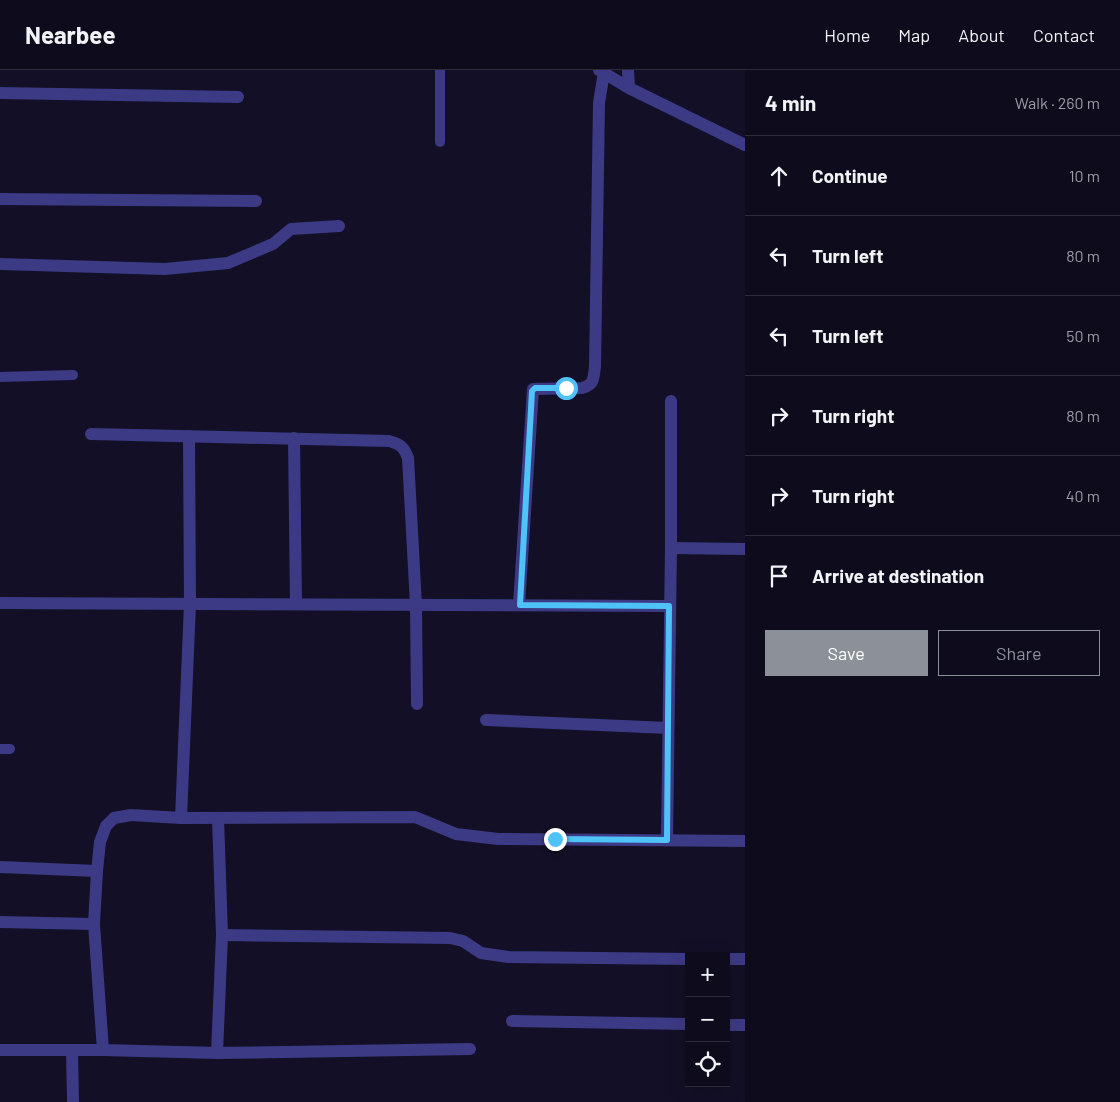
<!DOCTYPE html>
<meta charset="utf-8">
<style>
body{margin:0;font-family:Barlow,sans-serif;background:#1c1929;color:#f1f3f6}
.controls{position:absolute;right:15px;bottom:15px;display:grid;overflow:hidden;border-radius:0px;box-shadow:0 5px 20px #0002}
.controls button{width:45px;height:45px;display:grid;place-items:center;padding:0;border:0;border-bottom:1px solid #2e2b3b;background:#0e0b1c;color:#f1f3f6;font:25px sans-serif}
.stop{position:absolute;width:15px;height:15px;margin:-11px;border:4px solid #4fc3f7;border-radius:50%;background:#fff}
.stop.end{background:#4fc3f7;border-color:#fff;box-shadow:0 1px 5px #0008}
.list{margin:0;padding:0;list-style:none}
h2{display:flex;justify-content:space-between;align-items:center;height:65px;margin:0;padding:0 20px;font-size:21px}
h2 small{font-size:16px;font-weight:400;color:#9b9ba3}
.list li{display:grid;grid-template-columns:32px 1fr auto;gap:15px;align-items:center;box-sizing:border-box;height:80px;padding:0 20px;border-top:1px solid #2e2b3b}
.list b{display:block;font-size:19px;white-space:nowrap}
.list em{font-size:16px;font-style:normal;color:#9b9ba3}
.actions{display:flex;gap:10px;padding:15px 20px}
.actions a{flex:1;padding:11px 0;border:1px solid #8c9099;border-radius:0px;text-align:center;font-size:18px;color:#8c9099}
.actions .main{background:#8c9099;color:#fff}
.icon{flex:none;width:28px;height:28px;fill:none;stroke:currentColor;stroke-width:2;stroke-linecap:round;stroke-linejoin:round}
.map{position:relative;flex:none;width:745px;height:1032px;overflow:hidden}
header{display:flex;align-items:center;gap:30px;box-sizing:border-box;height:70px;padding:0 25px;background:#0e0b1c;border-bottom:1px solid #2e2b3b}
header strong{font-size:24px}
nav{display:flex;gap:28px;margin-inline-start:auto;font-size:18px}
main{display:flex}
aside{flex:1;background:#0e0b1c}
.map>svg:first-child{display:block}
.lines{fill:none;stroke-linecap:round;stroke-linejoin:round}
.service{stroke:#3d3a85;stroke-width:10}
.minor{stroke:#3d3a85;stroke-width:12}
.route{stroke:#4fc3f7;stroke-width:6}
</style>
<header>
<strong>Nearbee</strong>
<nav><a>Home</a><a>Map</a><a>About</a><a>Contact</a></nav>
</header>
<main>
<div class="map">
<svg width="745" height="1032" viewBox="0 0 745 1032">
<rect width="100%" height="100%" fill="#130f26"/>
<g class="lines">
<!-- service -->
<g class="service">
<polyline points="440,72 440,0"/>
<polyline points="0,307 73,305"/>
<polyline points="0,679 10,679"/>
</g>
<!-- minor -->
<g class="minor">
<polyline points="599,0 629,18 745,75"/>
<polyline points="628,0 629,18"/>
<polyline points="0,23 238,27"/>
<polyline points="0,129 256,131"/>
<polyline points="0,194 165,199 228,193 273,174 291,159 339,156"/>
<path d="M91 364 389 371C400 374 404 377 408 388L416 535 417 634"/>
<polyline points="294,368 296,534"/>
<polyline points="671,478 745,479"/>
<polyline points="0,533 669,536"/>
<path d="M519 535 533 319 582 318C595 314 593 309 595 297L599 33 604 2"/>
<polyline points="486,650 668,658"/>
<polyline points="181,748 190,534 189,366"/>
<polyline points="667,770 671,478 671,331"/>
<polyline points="0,797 97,801"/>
<polyline points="0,852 94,854"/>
<polyline points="222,865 450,868 463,871 481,883 508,887 689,889"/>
<polyline points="726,889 745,889"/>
<polyline points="512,951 689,954"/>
<polyline points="726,955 745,955"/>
<polyline points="0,980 103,980 217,983 470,979"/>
<polyline points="72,980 73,1032"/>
<polyline points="103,980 94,854 97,801 100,772 106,756 114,748 131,745 181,748 415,747 456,764 498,769 745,771"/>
<polyline points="217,983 222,865 218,748"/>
</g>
</g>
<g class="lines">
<!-- route -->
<polyline class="route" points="555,769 667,770 669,536 520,535 532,321 535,318 566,318"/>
</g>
</svg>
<div class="controls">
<button>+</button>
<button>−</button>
<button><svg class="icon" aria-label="locate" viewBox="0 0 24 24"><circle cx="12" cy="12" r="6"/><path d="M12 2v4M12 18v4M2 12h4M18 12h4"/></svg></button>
</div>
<div class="stop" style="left:566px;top:318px"></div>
<div class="stop end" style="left:555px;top:769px"></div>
</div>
<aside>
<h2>4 min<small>Walk · 260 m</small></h2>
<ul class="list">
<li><svg class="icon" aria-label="ahead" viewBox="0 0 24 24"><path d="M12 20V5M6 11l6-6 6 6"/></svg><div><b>Continue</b></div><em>10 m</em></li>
<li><svg class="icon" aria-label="left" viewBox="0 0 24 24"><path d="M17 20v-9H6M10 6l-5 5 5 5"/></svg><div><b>Turn left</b></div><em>80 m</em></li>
<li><svg class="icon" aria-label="left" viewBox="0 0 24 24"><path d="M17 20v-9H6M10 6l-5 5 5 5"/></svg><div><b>Turn left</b></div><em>50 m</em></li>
<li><svg class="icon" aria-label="right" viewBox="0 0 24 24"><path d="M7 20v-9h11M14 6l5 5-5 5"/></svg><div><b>Turn right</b></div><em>80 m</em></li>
<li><svg class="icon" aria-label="right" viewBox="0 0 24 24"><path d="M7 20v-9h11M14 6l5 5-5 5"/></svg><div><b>Turn right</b></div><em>40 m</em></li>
<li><svg class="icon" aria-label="arrive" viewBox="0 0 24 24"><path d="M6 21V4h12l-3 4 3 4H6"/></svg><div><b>Arrive at destination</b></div></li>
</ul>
<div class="actions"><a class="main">Save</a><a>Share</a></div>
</aside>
</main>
